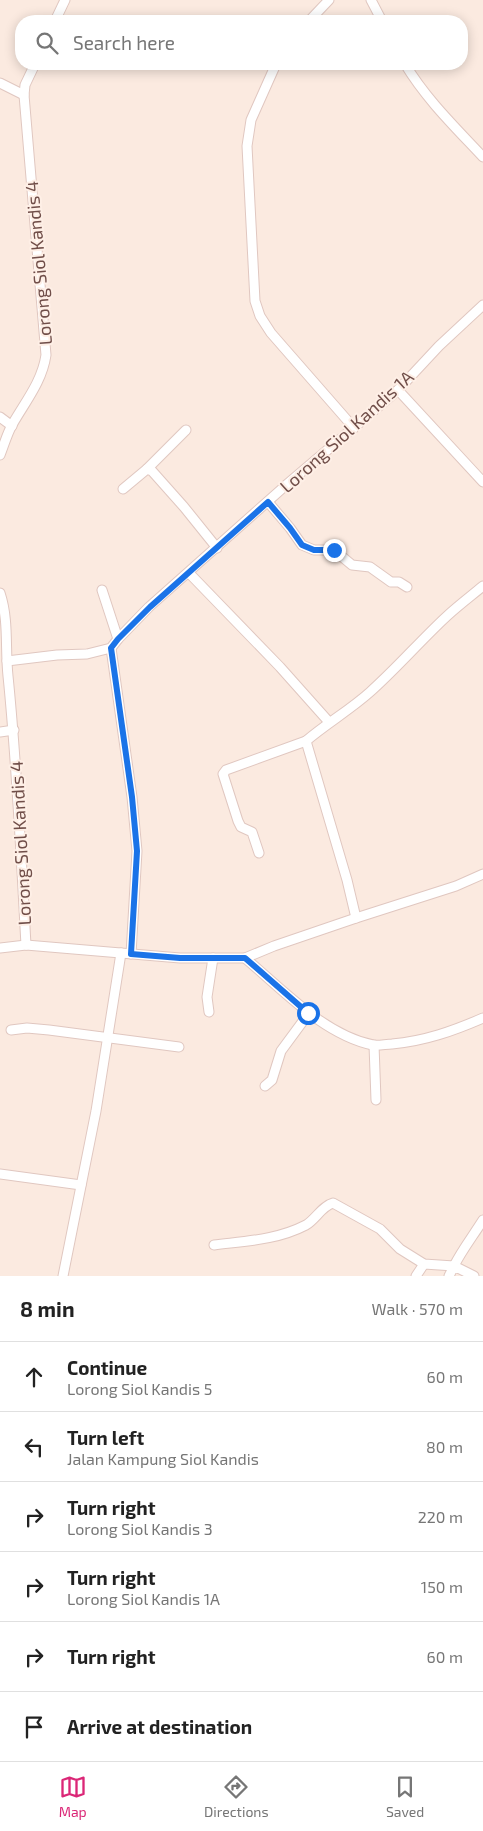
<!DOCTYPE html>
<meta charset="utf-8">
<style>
body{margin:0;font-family:"Exo 2",sans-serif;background:#f6f6f6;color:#222}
.stop{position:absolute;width:15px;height:15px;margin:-11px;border:4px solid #1a73e8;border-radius:50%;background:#fff}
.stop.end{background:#1a73e8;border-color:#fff;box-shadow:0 1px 5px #0008}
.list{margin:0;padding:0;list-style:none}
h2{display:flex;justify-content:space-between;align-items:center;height:65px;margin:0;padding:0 20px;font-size:21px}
h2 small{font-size:16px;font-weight:400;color:#767676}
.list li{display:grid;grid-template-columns:32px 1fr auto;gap:15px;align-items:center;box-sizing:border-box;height:70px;padding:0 20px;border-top:1px solid #e0e0e0}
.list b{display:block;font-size:19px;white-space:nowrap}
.list p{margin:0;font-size:16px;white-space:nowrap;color:#767676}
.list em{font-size:16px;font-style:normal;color:#767676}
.icon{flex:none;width:28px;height:28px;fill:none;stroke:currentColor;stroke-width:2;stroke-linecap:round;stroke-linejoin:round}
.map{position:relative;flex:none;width:483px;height:1276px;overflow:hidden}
.search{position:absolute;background:#fff;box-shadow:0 2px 12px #0003;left:15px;right:15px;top:15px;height:55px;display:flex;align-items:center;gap:12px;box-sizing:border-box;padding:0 18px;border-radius:20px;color:#767676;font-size:19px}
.sheet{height:485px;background:#fff}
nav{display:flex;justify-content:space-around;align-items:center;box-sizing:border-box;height:70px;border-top:1px solid #e0e0e0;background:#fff;font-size:14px;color:#767676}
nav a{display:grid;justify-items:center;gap:2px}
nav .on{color:#db2777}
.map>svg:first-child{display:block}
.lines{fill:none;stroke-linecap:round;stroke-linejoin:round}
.street-casing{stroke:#e0c7c0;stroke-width:11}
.street{stroke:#fff;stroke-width:9}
.route{stroke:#1a73e8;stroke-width:6}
.labels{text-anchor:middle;stroke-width:4;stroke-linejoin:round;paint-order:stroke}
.street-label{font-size:18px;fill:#704e49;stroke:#feefe6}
</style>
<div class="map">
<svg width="483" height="1276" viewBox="0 0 483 1276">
<rect width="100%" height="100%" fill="#fbeae0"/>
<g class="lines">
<!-- street casing -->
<g class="street-casing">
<g id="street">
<polyline points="371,0 382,21"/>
<polyline points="55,21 65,0"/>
<polyline points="309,21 329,0"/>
<polyline points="276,64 251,120 247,146 255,301 260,316 271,333 354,428"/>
<path d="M405 64C426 99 455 127 483 157"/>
<polyline points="0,83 24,95"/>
<polyline points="398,390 483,482"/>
<polyline points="0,417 12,426"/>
<path d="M0 455C4 445 7 434 12 425 25 402 42 382 46 355L24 95 25 85 35 64"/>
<polyline points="147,469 186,430"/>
<polyline points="123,489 147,469 152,471 184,507 217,548"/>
<polyline points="268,502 290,528 302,545 314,550 334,550 352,565 370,567 391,582 399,582 407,587"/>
<polyline points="189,573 280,667 329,722"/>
<polyline points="102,590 118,639"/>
<path d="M0 593C9 620 5 648 8 676 17 765 21 855 26 945"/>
<polyline points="111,648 132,797 137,851 131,954"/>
<polyline points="7,661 57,655 87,654 111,648 118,639 149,607 285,486 398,390 439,346 483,305"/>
<polyline points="0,732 14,730"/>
<polyline points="259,853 252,832 241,827 238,821 223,774 226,770 306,741"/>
<path d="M356 918 347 880 306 741C327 723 350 710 370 692 397 668 421 640 447 616 459 605 471 596 483 586"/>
<polyline points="0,948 26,945 180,958 245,958 274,946 356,918 456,886 483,874"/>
<path d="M245 958C282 989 324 1035 373 1045 379 1046 386 1044 392 1044 425 1041 453 1031 483 1018"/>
<polyline points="209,1012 207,997 213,958"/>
<polyline points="11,1030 27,1028 49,1030 179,1047"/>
<polyline points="374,1045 376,1100"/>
<polyline points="265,1086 272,1080 281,1051 309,1013"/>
<polyline points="0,1174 81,1185"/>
<path d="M214 1245C246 1241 277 1240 306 1225 316 1219 322 1206 333 1203L380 1229 400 1249 424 1264 454 1266C462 1250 473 1236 483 1220"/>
<polyline points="63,1276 96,1111 121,953"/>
<polyline points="416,1276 424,1264"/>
<polyline points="449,1276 454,1266 474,1276"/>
</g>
</g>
<!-- street -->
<use href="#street" class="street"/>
</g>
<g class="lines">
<!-- route -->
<polyline class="route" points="308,1013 245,958 180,958 131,954 137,851 132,797 111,648 118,639 150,607 268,502 290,528 302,545 314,550 334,550"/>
</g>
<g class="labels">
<!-- street labels -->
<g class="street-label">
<text transform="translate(39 263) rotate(-95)" y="6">Lorong Siol Kandis 4</text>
<text transform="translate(347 432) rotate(-42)" y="6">Lorong Siol Kandis 1A</text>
<text transform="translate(21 843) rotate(-93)" y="6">Lorong Siol Kandis 4</text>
</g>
</g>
</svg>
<div class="stop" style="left:308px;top:1013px"></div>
<div class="stop end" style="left:334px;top:550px"></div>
<div class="search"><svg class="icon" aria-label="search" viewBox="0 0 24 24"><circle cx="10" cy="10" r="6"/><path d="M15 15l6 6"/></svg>Search here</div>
</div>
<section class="sheet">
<h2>8 min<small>Walk · 570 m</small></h2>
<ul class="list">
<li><svg class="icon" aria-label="ahead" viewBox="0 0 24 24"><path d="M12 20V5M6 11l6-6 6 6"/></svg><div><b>Continue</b><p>Lorong Siol Kandis 5</p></div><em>60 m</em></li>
<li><svg class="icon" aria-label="left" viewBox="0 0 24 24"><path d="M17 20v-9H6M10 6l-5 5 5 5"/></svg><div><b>Turn left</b><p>Jalan Kampung Siol Kandis</p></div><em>80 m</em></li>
<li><svg class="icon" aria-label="right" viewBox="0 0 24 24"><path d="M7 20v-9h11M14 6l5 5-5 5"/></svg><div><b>Turn right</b><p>Lorong Siol Kandis 3</p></div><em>220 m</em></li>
<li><svg class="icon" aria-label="right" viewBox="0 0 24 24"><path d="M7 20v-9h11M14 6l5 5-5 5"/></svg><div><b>Turn right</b><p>Lorong Siol Kandis 1A</p></div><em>150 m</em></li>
<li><svg class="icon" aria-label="right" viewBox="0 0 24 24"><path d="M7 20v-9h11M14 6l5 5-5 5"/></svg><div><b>Turn right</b></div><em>60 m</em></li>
<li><svg class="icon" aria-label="arrive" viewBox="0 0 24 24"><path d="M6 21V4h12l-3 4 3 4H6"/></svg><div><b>Arrive at destination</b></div></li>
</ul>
</section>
<nav>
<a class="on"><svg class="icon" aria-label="map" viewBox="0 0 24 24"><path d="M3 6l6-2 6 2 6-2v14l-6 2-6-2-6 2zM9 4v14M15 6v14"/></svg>Map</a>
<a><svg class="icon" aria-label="directions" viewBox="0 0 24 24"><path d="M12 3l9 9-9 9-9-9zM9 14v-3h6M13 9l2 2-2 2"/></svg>Directions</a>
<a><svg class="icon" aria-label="saved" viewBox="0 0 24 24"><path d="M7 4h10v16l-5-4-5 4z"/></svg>Saved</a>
</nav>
